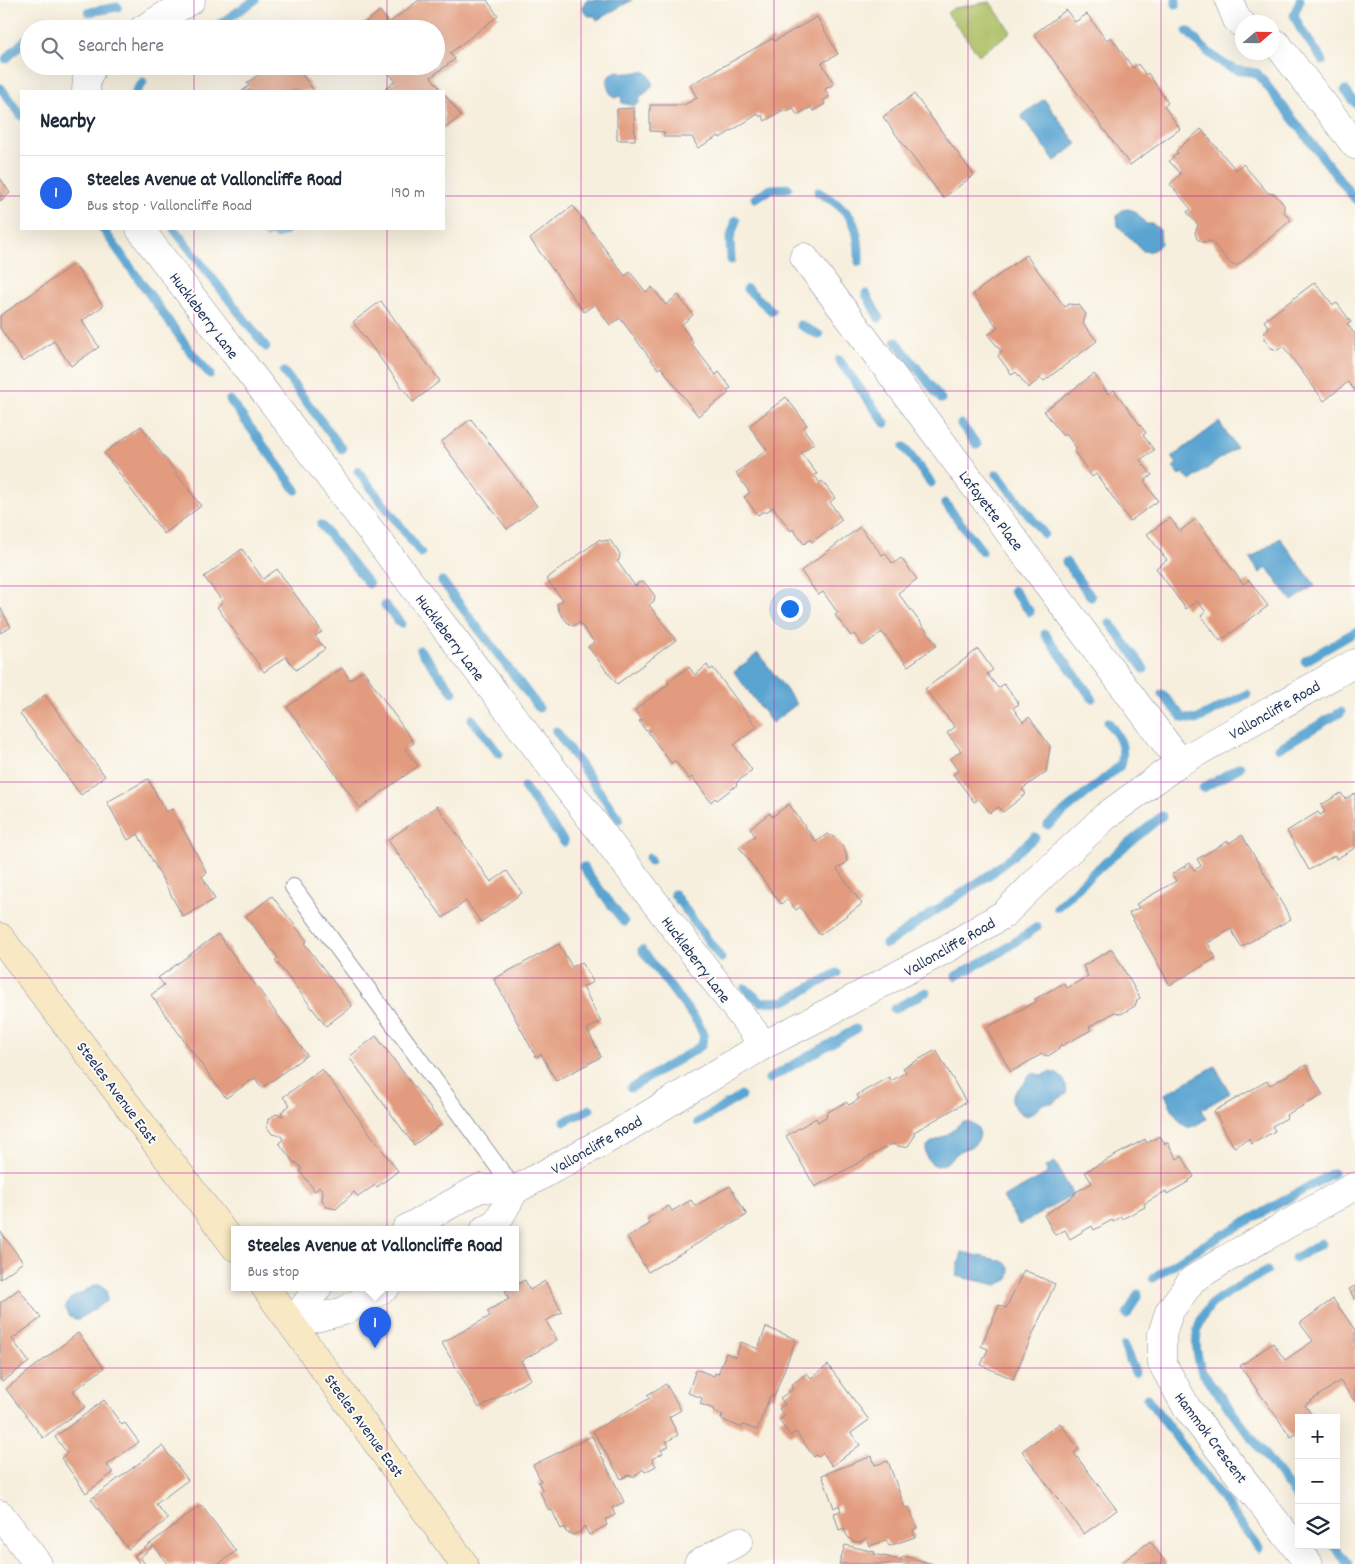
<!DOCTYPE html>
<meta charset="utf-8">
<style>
body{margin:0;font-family:Dekko,sans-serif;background:#f2f2f3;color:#1f2937}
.controls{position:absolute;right:15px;bottom:15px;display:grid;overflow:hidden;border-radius:0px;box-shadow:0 5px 20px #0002}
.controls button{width:45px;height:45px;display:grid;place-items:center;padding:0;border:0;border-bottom:1px solid #e0e1e3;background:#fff;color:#1f2937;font:25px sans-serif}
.compass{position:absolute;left:1235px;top:15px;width:45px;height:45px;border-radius:50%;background:#fff;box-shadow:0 5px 20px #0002;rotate:70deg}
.you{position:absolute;left:789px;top:608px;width:18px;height:18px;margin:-12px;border:4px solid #fff;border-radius:50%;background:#1a73e8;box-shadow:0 0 0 8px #1a73e833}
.badge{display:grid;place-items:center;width:32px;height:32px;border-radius:50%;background:#2563eb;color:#fff;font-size:16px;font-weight:700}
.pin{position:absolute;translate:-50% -41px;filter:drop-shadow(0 1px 2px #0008)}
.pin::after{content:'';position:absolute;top:26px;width:18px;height:15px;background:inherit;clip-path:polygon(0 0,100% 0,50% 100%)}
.popup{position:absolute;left:231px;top:1226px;width:288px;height:65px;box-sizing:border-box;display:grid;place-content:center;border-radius:0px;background:#fff;filter:drop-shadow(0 1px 4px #0005);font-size:16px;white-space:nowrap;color:#747a83}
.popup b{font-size:19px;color:#1f2937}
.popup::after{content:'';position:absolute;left:50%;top:100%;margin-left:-10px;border:10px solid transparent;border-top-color:#fff}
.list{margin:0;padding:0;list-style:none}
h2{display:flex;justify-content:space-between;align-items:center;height:65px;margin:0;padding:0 20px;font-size:21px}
h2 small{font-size:16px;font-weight:400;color:#747a83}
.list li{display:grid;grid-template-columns:32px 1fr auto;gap:15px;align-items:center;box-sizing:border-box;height:75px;padding:0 20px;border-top:1px solid #e0e1e3}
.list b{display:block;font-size:19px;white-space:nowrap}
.list p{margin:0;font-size:16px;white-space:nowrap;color:#747a83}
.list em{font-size:16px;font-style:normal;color:#747a83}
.icon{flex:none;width:28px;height:28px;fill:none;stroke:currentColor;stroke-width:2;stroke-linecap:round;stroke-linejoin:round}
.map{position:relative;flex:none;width:1355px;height:1564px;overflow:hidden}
.search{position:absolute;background:#fff;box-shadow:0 5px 20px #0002;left:20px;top:20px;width:425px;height:55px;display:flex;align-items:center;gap:12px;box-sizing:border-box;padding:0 18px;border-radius:28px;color:#747a83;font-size:19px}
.panel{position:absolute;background:#fff;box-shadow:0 5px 20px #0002;left:20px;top:90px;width:425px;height:140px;border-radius:0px}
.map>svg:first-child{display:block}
.green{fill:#abbf63;stroke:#637760}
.water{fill:#5aa4d1;stroke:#3a6a98}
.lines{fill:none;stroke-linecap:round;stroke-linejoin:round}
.stream{stroke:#5aa4d1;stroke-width:9}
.building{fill:#e29b7e}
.service-casing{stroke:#898f9e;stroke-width:18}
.minor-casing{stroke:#898f9e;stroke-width:29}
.secondary-casing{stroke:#898f9e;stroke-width:29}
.service{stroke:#fff;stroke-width:16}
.minor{stroke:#fff;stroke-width:28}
.secondary{stroke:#f8e8c3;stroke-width:28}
.grid{fill:none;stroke:#b5179e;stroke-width:1;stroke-opacity:0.55}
.labels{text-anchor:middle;stroke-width:4;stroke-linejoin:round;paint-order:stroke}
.street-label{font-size:16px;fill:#1b2f5e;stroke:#fdfcf7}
</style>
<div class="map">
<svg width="1355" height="1564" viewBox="0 0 1355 1564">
<rect width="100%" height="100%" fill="#fdfcf7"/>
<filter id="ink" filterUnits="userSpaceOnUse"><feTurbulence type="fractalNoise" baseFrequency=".02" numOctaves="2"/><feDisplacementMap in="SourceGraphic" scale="10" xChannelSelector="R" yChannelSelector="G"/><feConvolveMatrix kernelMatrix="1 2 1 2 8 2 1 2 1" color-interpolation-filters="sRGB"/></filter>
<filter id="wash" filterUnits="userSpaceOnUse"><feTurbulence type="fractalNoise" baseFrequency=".0096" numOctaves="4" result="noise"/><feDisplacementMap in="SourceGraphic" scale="20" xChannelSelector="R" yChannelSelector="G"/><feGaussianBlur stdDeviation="1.12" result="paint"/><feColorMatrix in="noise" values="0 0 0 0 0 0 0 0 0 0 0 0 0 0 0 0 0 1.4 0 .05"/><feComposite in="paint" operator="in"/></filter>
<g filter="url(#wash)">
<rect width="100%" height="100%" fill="#f7efdd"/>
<!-- green -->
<polygon class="green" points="990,2 1011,32 979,55 947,13 954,8"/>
<!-- water -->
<g class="water">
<polygon points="586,0 632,0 597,20 595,16 589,16 584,12 583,6"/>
<path d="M619 71C622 72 624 73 627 73 636 74 646 66 651 79 656 88 646 92 640 97L639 103 634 106 622 103 621 96 614 98C605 88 603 74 619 71Z"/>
<polygon points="1044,99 1077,144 1055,161 1021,116"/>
<path d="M1128 209 1135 211 1146 224H1153L1160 230 1161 243C1157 250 1151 252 1143 251L1118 226 1117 216 1122 210Z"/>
<polygon points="259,229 288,229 287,234 278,239 270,236 267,239"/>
<polygon points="1219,422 1236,447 1190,481 1183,473 1179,476 1173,467 1177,464 1172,457"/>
<polygon points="1280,538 1315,585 1292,601 1267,568 1260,573 1250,559"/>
<polygon points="758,653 797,704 772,723 734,672"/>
<path d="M1215 1066 1230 1093 1201 1110 1206 1119C1201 1122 1196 1126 1191 1127 1180 1130 1169 1102 1165 1094Z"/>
<path d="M1049 1072C1062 1073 1068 1082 1066 1094L1053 1103H1044L1032 1114 1026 1116C1017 1112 1007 1103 1015 1092 1017 1088 1021 1087 1024 1084 1026 1081 1026 1077 1030 1075 1035 1072 1038 1075 1042 1075 1045 1075 1047 1073 1049 1072Z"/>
<path d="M962 1122C974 1120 986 1132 976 1143 972 1148 964 1148 959 1152 948 1161 940 1174 927 1159 922 1141 934 1143 945 1136 951 1132 956 1127 962 1122Z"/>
<polygon points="1055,1162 1073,1195 1019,1225 1003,1198 1048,1173 1045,1167"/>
<polygon points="962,1252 1002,1261 1008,1265 1010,1272 1008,1280 997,1285 956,1276"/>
<polygon points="95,1285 102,1285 107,1290 107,1301 79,1319 76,1319 69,1317 65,1308 70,1299"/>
</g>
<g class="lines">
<!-- stream -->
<g class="stream">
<polyline points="1176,0 1176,4"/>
<polyline points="1300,0 1294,15 1300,28 1323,61"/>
<polyline points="89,12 118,7"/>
<polyline points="42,29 54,22"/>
<polyline points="212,29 255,0"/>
<path d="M1187 31C1200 45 1218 64 1237 70 1244 71 1251 72 1257 73L1355 199"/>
<polyline points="6,59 29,36"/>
<polyline points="1,88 21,116"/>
<polyline points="1345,90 1355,103"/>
<polyline points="136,91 143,82"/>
<path d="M818 192C851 210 860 223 859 262"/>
<polyline points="755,198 771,189 788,188"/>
<polyline points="103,229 190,351 210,374"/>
<polyline points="174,229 266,347"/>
<polyline points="731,260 730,239 736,220"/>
<polyline points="747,289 772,311"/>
<polyline points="866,294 879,318"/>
<polyline points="800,325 819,335"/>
<polyline points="896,341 941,399"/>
<polyline points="839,360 885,423"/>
<polyline points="284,372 342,449"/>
<polyline points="230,400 296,490"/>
<polyline points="961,424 977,445"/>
<polyline points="904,447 931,483"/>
<polyline points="358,471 421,553"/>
<polyline points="997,474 1044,534"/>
<polyline points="945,503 982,551"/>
<polyline points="321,525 369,584"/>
<polyline points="1066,562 1091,597"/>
<polyline points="442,581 539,708"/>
<polyline points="1013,590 1030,612"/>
<polyline points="385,605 401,624"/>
<polyline points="1110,623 1144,669"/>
<polyline points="1045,634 1092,698"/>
<polyline points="420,650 453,692"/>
<polyline points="1305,661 1355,632"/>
<polyline points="1162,694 1183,718 1196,720 1247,694"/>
<polyline points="472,719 499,754"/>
<polyline points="556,731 619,819"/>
<polyline points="1279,748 1341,712"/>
<polyline points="524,787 564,842"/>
<polyline points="1203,788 1240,767"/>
<path d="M1048 825 1121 765C1126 745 1120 738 1108 722"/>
<polyline points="649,858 650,861"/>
<polyline points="583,867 624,922"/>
<polyline points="674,894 721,958"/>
<polyline points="1057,907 1095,871 1162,816"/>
<polyline points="886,944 992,873 1035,837"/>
<polyline points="956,976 999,953 1037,927"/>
<polyline points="745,988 761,1002 785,1001 837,973"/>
<polyline points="894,1009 926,992"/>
<polyline points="769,1079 856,1029"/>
<polyline points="631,1088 701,1046 704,1036 698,1023 642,950"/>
<polyline points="565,1121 590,1109"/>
<polyline points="698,1122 741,1096"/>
<polyline points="1295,1258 1322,1243"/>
<path d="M1267 1271C1254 1278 1217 1297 1210 1306 1193 1325 1194 1350 1202 1372L1299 1500"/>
<polyline points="1153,1278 1194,1251 1333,1173"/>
<polyline points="1127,1315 1138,1294"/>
<polyline points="1124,1346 1135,1372"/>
<polyline points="1147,1398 1259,1548"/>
<polyline points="1333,1545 1348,1564"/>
</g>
</g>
<g id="blocks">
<!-- building -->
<g class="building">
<polygon points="419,0 487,0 498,16 450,53 455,59 431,77 442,91 388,91 386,88 395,81 384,66 436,66 436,29 357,29 380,11 389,23"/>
<polygon points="1066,10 1075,22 1087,14 1106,40 1111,37 1133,68 1138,64 1146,75 1148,73 1168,103 1164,106 1180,129 1130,165 1034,34"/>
<polygon points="817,17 838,54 822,63 834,84 825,89 829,97 823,101 825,104 813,111 811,107 797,115 793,108 784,112 783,110 765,121 762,115 760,117 758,114 720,138 719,136 698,148 692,137 664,137 664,132 650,131 650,105 684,105 697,98 690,85 773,38 774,41"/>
<polygon points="273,66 296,66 314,91 242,91 249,86 247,83 266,69 267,71"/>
<polygon points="444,93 461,116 444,129"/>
<polygon points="914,94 974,175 943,198 883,117"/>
<polygon points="634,108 635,140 617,140 617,109"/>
<polygon points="1201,129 1236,170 1243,164 1268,193 1275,194 1284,205 1284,212 1291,220 1238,265 1232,265 1211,241 1203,242 1197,239 1195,233 1198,225 1187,212 1191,209 1170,184 1181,174 1169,161 1178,153 1176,151"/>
<polygon points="0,178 10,193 0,201"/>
<polygon points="573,206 625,276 630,272 646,292 652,287 666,305 678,295 693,315 681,325 693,342 692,344 716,375 719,372 731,388 727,390 729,393 698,416 661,367 658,369 620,318 610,325 595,304 584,312 530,239"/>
<polygon points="1026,255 1065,307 1069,304 1079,305 1086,314 1083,324 1097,341 1044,381 1041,378 1028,388 1016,372 1012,375 998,356 1002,352 988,335 998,328 973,294"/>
<polygon points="74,264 103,306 82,321 99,347 71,366 54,341 23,362 0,328 0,316"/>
<polygon points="1315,282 1333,305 1337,303 1351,322 1347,324 1355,334 1355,391 1348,382 1324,401 1283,346 1278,350 1271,348 1264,339 1265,331 1269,328 1264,321"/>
<polygon points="381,301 440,381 413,402 353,322"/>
<polygon points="1094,374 1108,394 1114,390 1146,433 1143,435 1154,450 1140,460 1152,475 1144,481 1158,501 1130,521 1096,474 1092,477 1074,451 1077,449 1066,434 1063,436 1044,411"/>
<polygon points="786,397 807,425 803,428 814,443 801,453 817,474 814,475 820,483 822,481 835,498 830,502 842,520 812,542 810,539 804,544 793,529 791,531 773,507 765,513 764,511 758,515 744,497 750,493 736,473 767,450 749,426"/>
<polygon points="471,419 537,506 507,529 441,442"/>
<polygon points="141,426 201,506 164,534 104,453"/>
<polygon points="1170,518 1180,531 1196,519 1243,584 1249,580 1268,606 1220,641 1201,615 1206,612 1197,601 1186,609 1156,568 1167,560 1147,534"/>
<polygon points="860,527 882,555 885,553 893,564 901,558 917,579 898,593 937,645 908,666 882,632 863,646 854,634 851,636 835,615 838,613 823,592 818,595 801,571"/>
<polygon points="600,539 602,541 610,540 620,554 619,560 617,561 635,586 640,582 645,583 655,596 654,601 649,605 676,640 617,684 588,647 594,642 579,622 573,626 567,622 560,613 557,604 563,600 546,579"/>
<polygon points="242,549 263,579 277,569 322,632 315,636 325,649 296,670 286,657 264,672 217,607 223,602 204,577"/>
<polygon points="0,607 11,627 0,633"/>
<polygon points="978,649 993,670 987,674 998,688 1004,684 1019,704 1013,708 1023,722 1029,717 1050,746 1046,772 1022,789 1026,794 1003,812 999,807 990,813 979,799 974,802 953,774 958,771 950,759 961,751 947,733 955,727 925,689"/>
<polygon points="707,665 710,670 713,668 757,727 734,745 752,770 736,783 737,785 717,800 715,798 711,802 692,777 689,779 675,761 671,763 648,732 650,731 649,729 646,731 639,721 642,720 635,710 669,684 668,682 689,667 695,675"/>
<polygon points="342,668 350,680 363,670 414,743 405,749 418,766 360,808 287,707"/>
<polygon points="45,695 105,776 81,795 20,714"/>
<polygon points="148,779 166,812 172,809 207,873 202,876 215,899 183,917 138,834 128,840 107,802"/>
<polygon points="1341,793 1345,799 1355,793 1355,848 1336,859 1335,855 1309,870 1287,831 1318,812 1320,815 1325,812 1321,805"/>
<polygon points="789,804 816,842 827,834 834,837 841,844 846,853 847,862 837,869 862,904 820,935 800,907 796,910 787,899 781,904 739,847 755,836 750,828 770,813 772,817"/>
<polygon points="437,806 491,882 507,871 522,893 481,922 466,901 443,918 388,840"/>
<polygon points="1242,835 1291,919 1241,947 1231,929 1208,943 1216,958 1170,985 1129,913 1139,908 1136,904 1176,881 1172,874 1190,863 1194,870 1201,866 1197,859 1228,841 1229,843"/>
<polygon points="272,896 307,941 304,943 352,1006 326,1026 275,960 278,958 246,916"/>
<polygon points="218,934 307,1055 262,1088 255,1078 226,1098 151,995 164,985 158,978"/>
<polygon points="559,944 572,967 582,962 593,982 583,987 601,1022 587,1029 601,1057 556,1081 541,1054 536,1057 494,979"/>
<polygon points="1112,949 1140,998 1137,1000 1135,1006 1121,1014 1115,1012 1089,1027 1091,1030 1062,1046 1061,1044 1059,1049 1048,1056 1042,1054 1011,1072 986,1028 1037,1001 1035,999 1064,983 1067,988 1088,976 1083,966"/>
<polygon points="376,1036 442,1124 414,1145 349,1057"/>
<polygon points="936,1050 966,1102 914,1132 914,1137 908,1146 902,1147 892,1144 815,1187 786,1136 816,1118 818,1122 827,1116 826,1113 846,1102 849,1105 859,1099 857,1095 889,1077 891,1081 906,1072 903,1068"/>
<polygon points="1306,1065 1323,1095 1286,1115 1287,1118 1272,1126 1275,1131 1252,1144 1249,1139 1234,1147 1214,1111 1267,1081 1270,1085"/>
<polygon points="322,1069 398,1171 377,1187 375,1185 358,1197 354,1192 336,1209 327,1207 322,1200 323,1192 320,1187 315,1191 300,1171 302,1169 296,1162 294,1163 279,1143 283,1139 281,1136 272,1134 267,1127 268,1119 276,1114 283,1116 281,1112 290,1105 283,1097"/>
<polygon points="1160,1136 1165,1144 1168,1143 1177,1159 1182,1156 1194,1177 1189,1180 1190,1181 1167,1194 1166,1191 1144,1204 1145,1207 1122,1219 1121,1217 1113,1222 1112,1220 1094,1230 1092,1226 1070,1239 1065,1230 1055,1235 1044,1215 1075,1195 1074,1193 1092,1183 1085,1172 1145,1139 1147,1143"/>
<polygon points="730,1186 747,1215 648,1272 627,1237 650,1224 647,1219 669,1206 672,1211 691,1200 695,1206"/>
<polygon points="0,1231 23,1262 0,1279"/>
<polygon points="1024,1270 1055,1284 1013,1379 981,1365 988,1349 981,1346 999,1305 1006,1308"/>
<polygon points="525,1280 530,1290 545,1281 562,1312 546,1321 557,1340 521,1361 531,1379 479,1408 442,1343 490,1316 487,1311 509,1299 505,1291"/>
<polygon points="1355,1286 1355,1300 1349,1289"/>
<polygon points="19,1289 41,1318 12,1339 29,1362 2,1382 0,1379 0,1303"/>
<polygon points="1333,1299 1355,1330 1355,1402 1340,1381 1305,1405 1314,1418 1299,1418 1299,1432 1291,1437 1240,1366 1273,1343 1285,1360 1313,1341 1300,1323"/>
<polygon points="766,1327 796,1339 774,1397 770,1396 757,1430 743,1425 742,1428 721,1419 723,1415 713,1412 714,1409 700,1404 702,1398 688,1393 696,1369 714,1376 715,1373 718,1374 726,1353 736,1357 741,1342 758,1349"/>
<polygon points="78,1333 104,1368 73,1391 85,1407 43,1438 6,1389"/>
<polygon points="828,1365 869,1420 851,1433 860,1445 832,1466 823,1453 818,1457 816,1455 814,1457 796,1432 790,1436 779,1420 785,1416 779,1409 785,1404 780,1398 793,1389 791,1385 807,1373 811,1378"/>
<polygon points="666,1384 681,1410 669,1417 678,1435 666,1442 669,1446 661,1450 663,1453 652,1459 656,1466 645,1472 643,1469 634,1477 628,1475 621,1479 593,1431 650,1398 647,1395"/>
<polygon points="104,1400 122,1425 125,1423 139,1442 107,1465 113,1473 86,1493 61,1458 67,1453 55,1437"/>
<polygon points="1060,1423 1079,1449 1074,1453 1117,1510 1084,1534 1022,1451"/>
<polygon points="592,1436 624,1502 612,1508 615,1515 605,1520 607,1525 589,1535 584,1526 580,1532 573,1535 566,1532 564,1527 561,1529 552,1510 549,1511 540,1492 543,1491 538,1482 541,1481 533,1465"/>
<polygon points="162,1446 188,1480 156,1504 168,1519 128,1549 91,1499"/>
<polygon points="872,1456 875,1465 888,1461 905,1508 909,1507 917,1528 913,1530 915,1537 889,1546 886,1540 870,1546 867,1538 860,1542 852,1541 847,1536 844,1528 839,1530 834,1513 841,1511 839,1505 834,1508 822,1475"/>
<polygon points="201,1505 236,1551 219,1564 168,1564 154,1546 140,1557 145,1564 140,1564 134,1556"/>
<polygon points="1150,1541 1167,1564 1120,1564"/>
<polygon points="845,1545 875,1552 874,1554 901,1560 903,1556 933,1564 839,1564"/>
</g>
</g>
</g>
<g filter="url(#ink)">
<use href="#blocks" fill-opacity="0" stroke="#898f9e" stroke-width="1"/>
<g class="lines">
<!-- service casing -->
<g class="service-casing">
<polyline id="service" points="293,887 515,1190"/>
</g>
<!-- minor casing -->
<g class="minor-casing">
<g id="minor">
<polyline points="1229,0 1237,20 1242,24"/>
<polyline points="143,29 191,0"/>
<polyline points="1272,42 1277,44 1355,145"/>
<polyline points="86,91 87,78 93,66"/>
<polyline points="140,229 764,1045"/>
<polyline points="804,257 1180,762"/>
<polyline points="406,1229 480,1188 515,1190"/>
<polyline points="485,1229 497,1222 515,1190 615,1135 764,1045 825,1014 948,948 1004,914 1040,878 1106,816 1180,762 1355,663"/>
<polyline points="292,1324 344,1311 386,1287"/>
<polyline points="292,1324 318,1287"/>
<polyline points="0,1514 38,1564"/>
<polyline points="698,1564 739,1541"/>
<polyline points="1309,1564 1187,1408 1162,1363 1162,1334 1169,1312 1192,1280 1224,1260 1355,1186"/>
</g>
</g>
<!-- secondary casing -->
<g class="secondary-casing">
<g id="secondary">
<polyline points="0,937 235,1247"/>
<polyline points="265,1287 464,1564"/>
</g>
</g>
<!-- service -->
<use href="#service" class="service"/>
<!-- minor -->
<use href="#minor" class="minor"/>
<!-- secondary -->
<use href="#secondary" class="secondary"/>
</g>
</g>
<!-- grid -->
<path class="grid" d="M194 0V29M387 0V29M581 0V1564M774 0V1564M968 0V1564M1161 0V1564M194 66V91M387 66V91M0 196H21M444 196H1355M194 229V1564M387 229V1564M0 391H1355M0 586H1355M0 782H1355M0 978H1355M0 1173H1355M0 1368H1355"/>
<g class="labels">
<!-- street labels -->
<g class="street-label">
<text transform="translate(205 315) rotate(53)" y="6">Huckleberry Lane</text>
<text transform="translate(992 510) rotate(53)" y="6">Lafayette Place</text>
<text transform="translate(451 637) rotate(53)" y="6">Huckleberry Lane</text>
<text transform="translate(1274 709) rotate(-30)" y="6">Valloncliffe Road</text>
<text transform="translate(949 946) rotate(-30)" y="6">Valloncliffe Road</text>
<text transform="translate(697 959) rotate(53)" y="6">Huckleberry Lane</text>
<text transform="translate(118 1092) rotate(53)" y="6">Steeles Avenue East</text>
<text transform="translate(596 1144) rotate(-30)" y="6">Valloncliffe Road</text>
<text transform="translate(365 1425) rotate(54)" y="6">Steeles Avenue East</text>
<text transform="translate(1212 1437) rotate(53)" y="6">Hammok Crescent</text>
</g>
</g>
</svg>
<div class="controls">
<button>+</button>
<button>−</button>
<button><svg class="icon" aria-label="layers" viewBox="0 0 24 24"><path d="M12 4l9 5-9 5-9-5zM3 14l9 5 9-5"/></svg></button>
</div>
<svg class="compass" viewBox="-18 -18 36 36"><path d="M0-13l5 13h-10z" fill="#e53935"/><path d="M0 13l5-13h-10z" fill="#747a83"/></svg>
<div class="you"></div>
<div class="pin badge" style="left:375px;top:1348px">1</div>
<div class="popup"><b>Steeles Avenue at Valloncliffe Road</b>Bus stop</div>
<div class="search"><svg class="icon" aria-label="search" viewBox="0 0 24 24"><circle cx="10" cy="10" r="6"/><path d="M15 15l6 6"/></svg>Search here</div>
<section class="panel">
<h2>Nearby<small></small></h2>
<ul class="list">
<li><span class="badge">1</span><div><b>Steeles Avenue at Valloncliffe Road</b><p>Bus stop · Valloncliffe Road</p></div><em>190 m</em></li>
</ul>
</section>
</div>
